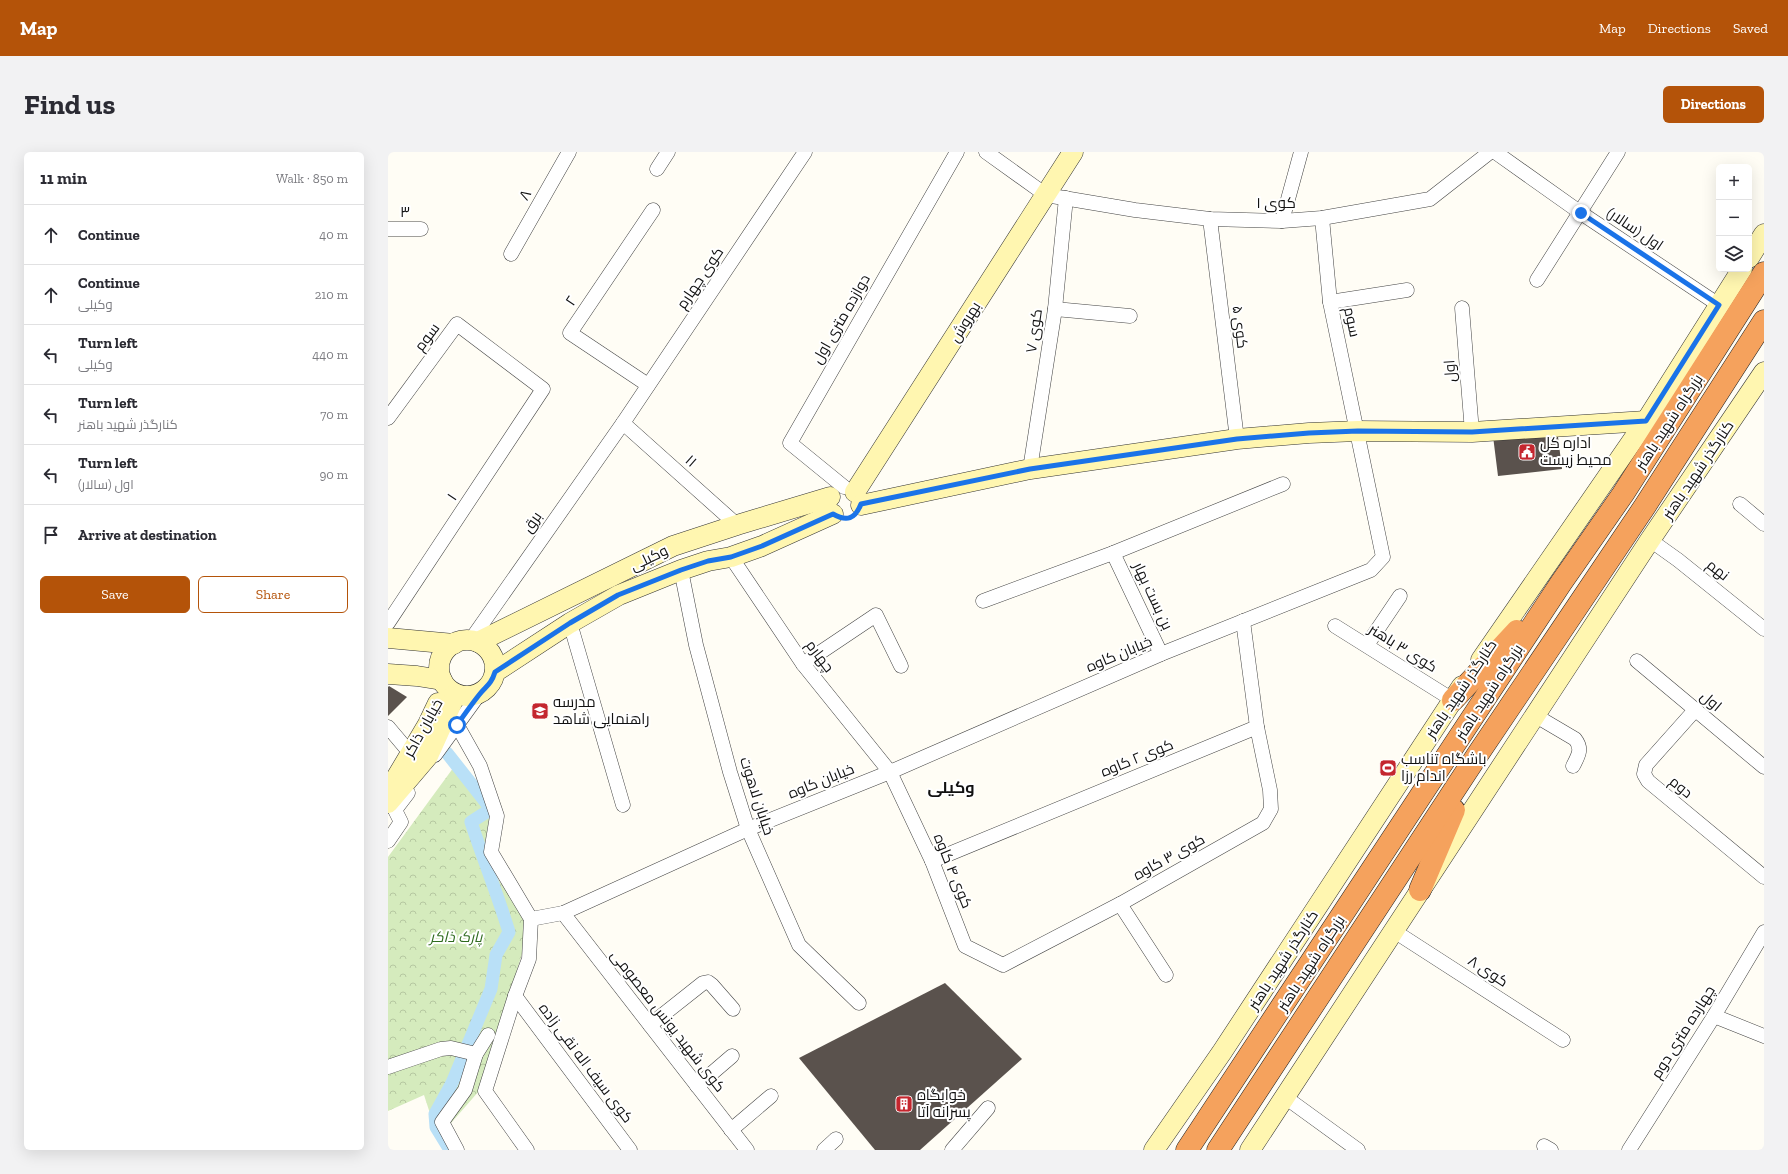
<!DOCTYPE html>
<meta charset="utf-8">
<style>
body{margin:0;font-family:"Zilla Slab",Cairo,serif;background:#f2f2f3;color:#2b2b33}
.controls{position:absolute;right:12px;top:12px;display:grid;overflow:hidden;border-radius:6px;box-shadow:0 4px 16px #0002}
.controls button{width:36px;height:36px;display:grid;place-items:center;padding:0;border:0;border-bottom:1px solid #e1e1e2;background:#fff;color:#2b2b33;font:20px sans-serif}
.stop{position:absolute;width:12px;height:12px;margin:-9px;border:3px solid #1a73e8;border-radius:50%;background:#fff}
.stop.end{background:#1a73e8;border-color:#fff;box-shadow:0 1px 4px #0008}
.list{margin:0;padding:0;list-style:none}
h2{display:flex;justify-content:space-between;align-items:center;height:52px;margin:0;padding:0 16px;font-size:17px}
h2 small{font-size:13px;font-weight:400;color:#7c7c81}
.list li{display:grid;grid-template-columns:26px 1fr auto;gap:12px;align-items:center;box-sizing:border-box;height:60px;padding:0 16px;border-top:1px solid #e1e1e2}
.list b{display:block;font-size:15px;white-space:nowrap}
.list p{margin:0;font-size:13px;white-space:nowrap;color:#7c7c81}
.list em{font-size:13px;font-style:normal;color:#7c7c81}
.actions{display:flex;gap:8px;padding:12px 16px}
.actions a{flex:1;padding:9px 0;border:1px solid #b45309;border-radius:6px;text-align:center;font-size:14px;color:#b45309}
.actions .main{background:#b45309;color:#fff}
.icon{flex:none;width:22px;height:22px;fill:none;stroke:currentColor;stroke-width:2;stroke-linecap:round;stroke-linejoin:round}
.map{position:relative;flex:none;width:1376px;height:998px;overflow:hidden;border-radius:6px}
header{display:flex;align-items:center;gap:24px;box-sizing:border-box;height:56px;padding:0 20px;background:#b45309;color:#fff}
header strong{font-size:19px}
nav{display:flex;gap:22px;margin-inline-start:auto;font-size:14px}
.intro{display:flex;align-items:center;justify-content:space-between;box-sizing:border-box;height:96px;padding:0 24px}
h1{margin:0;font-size:28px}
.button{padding:10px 18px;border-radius:6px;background:#b45309;color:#fff;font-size:14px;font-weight:700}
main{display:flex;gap:24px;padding:0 24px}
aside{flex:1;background:#fff;border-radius:6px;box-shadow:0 4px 16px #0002}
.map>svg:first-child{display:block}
.park{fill:url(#park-crowns)}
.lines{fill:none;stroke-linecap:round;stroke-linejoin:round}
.canal{stroke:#b9e0f7;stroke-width:13}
.building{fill:#5a524d}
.street-casing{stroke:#444;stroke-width:15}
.secondary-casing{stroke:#333;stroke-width:21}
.highway-casing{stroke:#222;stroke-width:23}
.street{stroke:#fff;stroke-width:14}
.secondary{stroke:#fff6b0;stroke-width:20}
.highway{stroke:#f5a25d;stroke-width:22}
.route{stroke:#1a73e8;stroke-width:5}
.labels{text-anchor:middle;stroke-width:4;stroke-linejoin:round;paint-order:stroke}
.street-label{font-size:15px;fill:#111;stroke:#fff}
.poi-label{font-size:15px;fill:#111;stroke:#fff;text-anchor:start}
.park-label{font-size:15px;font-style:italic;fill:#2f6b1f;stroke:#fff}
.neighbourhood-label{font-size:16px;font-weight:bold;fill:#111;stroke:#fff}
</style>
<header>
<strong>Map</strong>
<nav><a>Map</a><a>Directions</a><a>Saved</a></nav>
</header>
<div class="intro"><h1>Find us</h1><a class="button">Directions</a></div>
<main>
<aside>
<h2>11 min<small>Walk · 850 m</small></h2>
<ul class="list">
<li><svg class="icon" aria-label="ahead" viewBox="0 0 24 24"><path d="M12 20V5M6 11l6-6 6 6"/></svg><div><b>Continue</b></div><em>40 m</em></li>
<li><svg class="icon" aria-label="ahead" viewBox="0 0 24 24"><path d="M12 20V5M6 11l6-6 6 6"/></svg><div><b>Continue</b><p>وکیلی</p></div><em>210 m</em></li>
<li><svg class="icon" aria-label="left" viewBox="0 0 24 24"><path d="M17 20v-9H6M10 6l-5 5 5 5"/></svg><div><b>Turn left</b><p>وکیلی</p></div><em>440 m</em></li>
<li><svg class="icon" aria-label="left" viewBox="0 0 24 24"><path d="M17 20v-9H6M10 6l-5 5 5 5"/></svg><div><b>Turn left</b><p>کنارگذر شهید باهنر</p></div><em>70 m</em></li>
<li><svg class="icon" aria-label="left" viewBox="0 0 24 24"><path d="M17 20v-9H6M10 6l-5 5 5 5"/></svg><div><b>Turn left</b><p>اول (سالار)</p></div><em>90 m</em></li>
<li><svg class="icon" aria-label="arrive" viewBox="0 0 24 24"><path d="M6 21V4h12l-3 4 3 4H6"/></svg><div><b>Arrive at destination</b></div></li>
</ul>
<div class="actions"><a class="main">Save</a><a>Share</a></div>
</aside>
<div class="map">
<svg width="1376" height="998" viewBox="0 0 1376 998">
<defs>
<pattern id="park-crowns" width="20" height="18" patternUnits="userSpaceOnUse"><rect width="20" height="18" fill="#d5ebbd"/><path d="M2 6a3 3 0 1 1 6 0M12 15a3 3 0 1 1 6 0" fill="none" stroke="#b6c8a1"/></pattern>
</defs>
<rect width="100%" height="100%" fill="#fffdf5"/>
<!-- park -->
<polygon class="park" points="71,608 90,632 102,662 96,697 99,712 137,765 139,786 91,939 50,986 36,943 0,959 0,705"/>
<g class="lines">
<!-- canal -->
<path class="canal" d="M59 601 103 657 83 670C95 707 110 743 121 780L108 803 103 837 64 931 47 962 48 975 62 998"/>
</g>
<!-- building -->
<g class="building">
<polygon points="1169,277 1174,317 1110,324 1105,284"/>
<polygon points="1,534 19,545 0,564 0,535"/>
<polygon points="557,831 634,907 532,998 487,998 411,906"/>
</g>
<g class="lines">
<!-- street casing -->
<g class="street-casing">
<g id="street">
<polyline points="598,0 658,43 747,58 822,67 894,69 934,66 1042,47 1102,0"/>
<polyline points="1107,0 1193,61 1331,153"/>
<polyline points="269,17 280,0"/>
<polyline points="822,67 849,287"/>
<polyline points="894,69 913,0"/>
<polyline points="0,77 33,77"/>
<polyline points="123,102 181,0"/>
<polyline points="1149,128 1230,0"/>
<polyline points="942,150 1019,138"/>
<polyline points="1074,156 1084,280"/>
<polyline points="667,157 742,164"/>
<polyline points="260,233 182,181 265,58"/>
<polyline points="0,266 69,172 155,237 0,471"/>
<polyline points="235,271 349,373"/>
<polyline points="642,317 667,157 678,46"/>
<polyline points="456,335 402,291 569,0"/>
<polyline points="1352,352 1376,372"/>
<polyline points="1262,388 1290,408 1376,477"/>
<polyline points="725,401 773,502"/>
<polyline points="343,405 415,512 502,620 544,709 577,794 615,813 732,752 875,671 883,657 882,638 869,575"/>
<polyline points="293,418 308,493 342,620 360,677 411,793 471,851"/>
<polyline points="595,449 725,401 895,332"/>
<polyline points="182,471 235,653"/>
<polyline points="947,474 1065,548"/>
<polyline points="82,489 235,271 417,0"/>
<polyline points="979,493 1012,444"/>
<polyline points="1249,509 1376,615"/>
<polyline points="415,512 488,463 513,514"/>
<polyline points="1307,558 1258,613 1256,622 1260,629 1376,725"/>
<path d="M1148 564 1187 587C1195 597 1190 604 1185 614"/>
<polyline points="69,573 92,614 109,664 103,700 143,767 141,807 127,844 97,939 139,998"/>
<polyline points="0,575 22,601"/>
<polyline points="47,603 92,541"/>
<polyline points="0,689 13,670 7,658 20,641"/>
<polyline points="544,709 869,575 855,469"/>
<polyline points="732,752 778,823"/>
<polyline points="175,761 359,998"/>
<polyline points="143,767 175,761 360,677 502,620 773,502 983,418 995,405 942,150 934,66"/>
<polyline points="1006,779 1175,888"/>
<polyline points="127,844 242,998"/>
<polyline points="1326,864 1376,884"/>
<polyline points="262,873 315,831 320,830 324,833 345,857"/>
<polyline points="0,915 53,897 63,896 88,902"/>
<polyline points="309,934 344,904"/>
<polyline points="897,945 970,998"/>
<polyline points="343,978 383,944"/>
<polyline points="1156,994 1163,998"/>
<polyline points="69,998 54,970 77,938 88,902 100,883"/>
<polyline points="436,998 448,987"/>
<polyline points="564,998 600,956"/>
<polyline points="1241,998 1326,864 1376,780"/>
</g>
</g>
<!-- secondary casing -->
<g class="secondary-casing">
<g id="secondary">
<polyline points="1361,106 1376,82"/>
<polyline points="467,340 685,0"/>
<polyline points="473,353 642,317 849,287 921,281 970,279 1084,280 1258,269"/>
<polyline points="0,486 66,492"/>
<circle cx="79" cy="516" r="28"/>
<polyline points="90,490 285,394 349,373 442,345"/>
<polyline points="1093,508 1258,269 1354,117"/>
<polyline points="107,520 182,471 231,443 293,418 320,409 343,405 374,394 445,362"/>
<polyline points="0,522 29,524 54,528"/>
<polyline points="4,633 40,572 50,551"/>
<polyline points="0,651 40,604 68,542"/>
<polyline points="766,998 834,900 1074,534"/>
<polyline points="862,998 1262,388 1376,220"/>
</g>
</g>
<!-- highway casing -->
<g class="highway-casing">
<g id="highway">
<polyline points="1065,548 1129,479"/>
<polyline points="1032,738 1066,658"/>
<polyline points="799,998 1173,431 1235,342 1376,121"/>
<polyline points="830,998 1090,602 1257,354 1376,169"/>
</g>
</g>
<!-- street -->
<use href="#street" class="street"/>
<!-- secondary -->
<use href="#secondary" class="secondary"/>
<!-- highway -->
<use href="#highway" class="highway"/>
</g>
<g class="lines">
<!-- route -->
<path class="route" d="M69 573C76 563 83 553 91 543 98 534 103 533 107 520L182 471 230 443 293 418 320 409 343 405 374 394 445 362C459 370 467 367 473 352L642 317 849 287 921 281 970 279 1084 280 1258 269 1331 153 1193 61"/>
</g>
<!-- icons -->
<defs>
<g id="civic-square" transform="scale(0.9)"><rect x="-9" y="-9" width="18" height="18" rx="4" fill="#c4262e" stroke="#fff"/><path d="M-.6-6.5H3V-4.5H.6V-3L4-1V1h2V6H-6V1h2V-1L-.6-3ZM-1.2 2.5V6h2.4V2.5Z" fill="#fff"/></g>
<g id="school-square" transform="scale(0.9)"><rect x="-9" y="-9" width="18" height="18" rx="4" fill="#c4262e" stroke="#fff"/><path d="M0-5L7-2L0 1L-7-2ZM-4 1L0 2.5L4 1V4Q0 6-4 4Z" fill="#fff"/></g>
<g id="stadium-square" transform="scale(0.9)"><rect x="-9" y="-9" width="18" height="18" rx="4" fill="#c4262e" stroke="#fff"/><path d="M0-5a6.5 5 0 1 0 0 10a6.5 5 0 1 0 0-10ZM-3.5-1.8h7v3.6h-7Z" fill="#fff"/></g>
<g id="building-square" transform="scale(0.9)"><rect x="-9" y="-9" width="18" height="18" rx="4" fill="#c4262e" stroke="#fff"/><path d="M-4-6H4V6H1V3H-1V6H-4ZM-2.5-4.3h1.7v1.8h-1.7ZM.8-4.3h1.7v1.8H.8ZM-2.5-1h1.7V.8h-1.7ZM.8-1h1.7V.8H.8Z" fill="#fff"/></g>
</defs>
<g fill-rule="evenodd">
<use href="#civic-square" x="1139" y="300"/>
<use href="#school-square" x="152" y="559"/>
<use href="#stadium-square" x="1000" y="616"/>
<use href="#building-square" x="516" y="952"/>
</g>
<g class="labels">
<!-- street labels -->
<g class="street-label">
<text transform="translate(137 43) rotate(-60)" y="5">۸</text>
<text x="888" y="56">کوی ۱</text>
<text x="17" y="65">۳</text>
<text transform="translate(1247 77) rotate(34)" y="5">اول (سالار)</text>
<text transform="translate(312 126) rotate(-56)" y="5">کوی چهارم</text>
<text transform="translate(183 149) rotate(-56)" y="5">۲</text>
<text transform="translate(453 167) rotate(-60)" y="5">دوازده متری اول</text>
<text transform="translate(577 170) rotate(-58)" y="5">بهروش</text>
<text transform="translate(964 170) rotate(78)" y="5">سوم</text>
<text transform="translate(852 175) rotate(83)" y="5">کوی ۵</text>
<text transform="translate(646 179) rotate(-82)" y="5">کوی ۷</text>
<text transform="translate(39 185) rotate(-53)" y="5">سوم</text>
<text transform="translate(1062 219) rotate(-94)" y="5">اول</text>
<text transform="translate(1281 270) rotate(-57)" y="5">بزرگراه شهید باهنر</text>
<text transform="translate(303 309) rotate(42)" y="5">۱۱</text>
<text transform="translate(1310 318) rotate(-56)" y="5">کنارگذر شهید باهنر</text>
<text transform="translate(64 345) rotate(-56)" y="5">۱</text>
<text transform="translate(144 370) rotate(-55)" y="5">برق</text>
<text transform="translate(261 406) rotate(-26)" y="5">وکیلی</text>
<text transform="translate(1330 418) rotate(39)" y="5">نهم</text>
<text transform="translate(765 444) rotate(65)" y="5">بن بست بهار</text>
<text transform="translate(1015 496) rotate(32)" y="5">کوی ۳ باهنر</text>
<text transform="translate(731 502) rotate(-23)" y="5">خیابان کاوه</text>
<text transform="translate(432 504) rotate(53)" y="5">چهارم</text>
<text transform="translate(1073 537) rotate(-56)" y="5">کنارگذر شهید باهنر</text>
<text transform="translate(1101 540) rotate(-57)" y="5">بزرگراه شهید باهنر</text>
<text transform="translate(1323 549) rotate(40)" y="5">اول</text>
<text transform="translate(35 576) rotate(-61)" y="5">خیابان ذاکر</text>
<text transform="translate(749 606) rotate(-22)" y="5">کوی ۲ کاوه</text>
<text transform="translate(433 629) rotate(-22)" y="5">خیابان کاوه</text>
<text transform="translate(1293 635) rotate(39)" y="5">دوم</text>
<text transform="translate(369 644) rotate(72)" y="5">خیابان لاهوت</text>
<text transform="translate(781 705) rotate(-29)" y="5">کوی ۳ کاوه</text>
<text transform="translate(565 719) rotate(68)" y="5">کوی ۴ کاوه</text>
<text transform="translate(895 808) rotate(-57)" y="5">کنارگذر شهید باهنر</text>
<text transform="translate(923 811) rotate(-57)" y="5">بزرگراه شهید باهنر</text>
<text transform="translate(1100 819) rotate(33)" y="5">کوی ۸</text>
<text transform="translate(280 869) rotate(52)" y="5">کوی شهید یونس معصومی</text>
<text transform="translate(1295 880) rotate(-58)" y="5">چهارده متری دوم</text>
<text transform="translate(198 911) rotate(53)" y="5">کوی سیف اله نقی زاده</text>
</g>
<!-- poi labels -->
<g class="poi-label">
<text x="1152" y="296">اداره کل<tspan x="1152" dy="17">محیط زیست</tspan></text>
<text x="165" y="555">مدرسه<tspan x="165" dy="17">راهنمایی شاهد</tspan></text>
<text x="1013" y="612">باشگاه تناسب<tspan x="1013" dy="17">اندام رزا</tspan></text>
<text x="529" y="948">خوابگاه<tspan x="529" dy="17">پسرانه آتا</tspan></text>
</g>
<!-- park labels -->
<g class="park-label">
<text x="68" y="790">پارک ذاکر</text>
</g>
<!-- neighbourhood labels -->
<g class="neighbourhood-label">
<text x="563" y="641">وکیلی</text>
</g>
</g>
</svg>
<div class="controls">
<button>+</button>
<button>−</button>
<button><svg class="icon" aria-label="layers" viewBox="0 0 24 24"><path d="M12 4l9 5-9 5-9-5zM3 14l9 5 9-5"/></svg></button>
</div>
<div class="stop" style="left:69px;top:573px"></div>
<div class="stop end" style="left:1193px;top:61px"></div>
</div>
</main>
